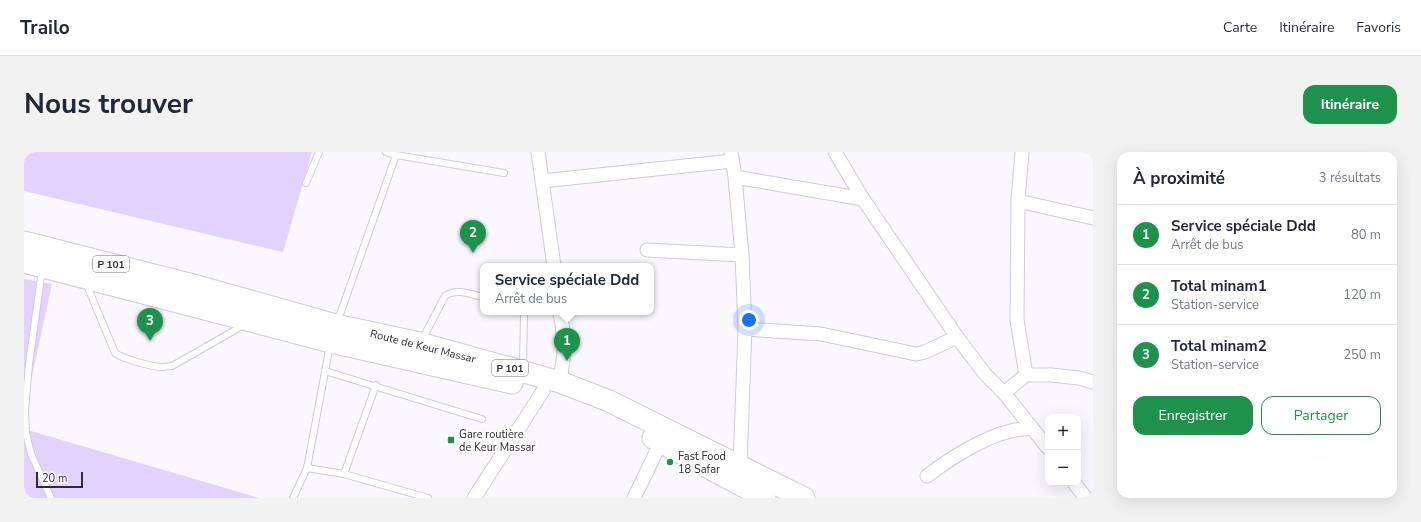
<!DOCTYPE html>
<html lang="fr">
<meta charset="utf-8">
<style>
body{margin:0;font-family:"Nunito Sans",sans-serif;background:#f2f2f3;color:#1f2937}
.controls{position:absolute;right:12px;bottom:12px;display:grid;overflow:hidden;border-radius:8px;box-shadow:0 4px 16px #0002}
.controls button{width:36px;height:36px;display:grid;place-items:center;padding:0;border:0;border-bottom:1px solid #e0e1e3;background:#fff;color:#1f2937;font:20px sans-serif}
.scale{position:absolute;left:12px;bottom:10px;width:47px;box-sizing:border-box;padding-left:4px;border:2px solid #2e2b32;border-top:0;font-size:11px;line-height:14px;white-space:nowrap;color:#2e2b32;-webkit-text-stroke:3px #fff;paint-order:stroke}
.you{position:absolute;left:725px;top:168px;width:14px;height:14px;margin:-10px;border:3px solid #fff;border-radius:50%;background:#1a73e8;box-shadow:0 0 0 6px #1a73e833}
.badge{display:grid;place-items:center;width:26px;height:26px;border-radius:50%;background:#1e924d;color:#fff;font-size:13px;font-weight:700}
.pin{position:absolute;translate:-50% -33px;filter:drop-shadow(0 1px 2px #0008)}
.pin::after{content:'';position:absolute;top:21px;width:14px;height:12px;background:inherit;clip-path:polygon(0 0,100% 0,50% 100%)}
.popup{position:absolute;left:456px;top:111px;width:174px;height:52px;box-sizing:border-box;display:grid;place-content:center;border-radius:8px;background:#fff;filter:drop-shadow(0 1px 3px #0005);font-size:13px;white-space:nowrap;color:#747a83}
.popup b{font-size:15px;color:#1f2937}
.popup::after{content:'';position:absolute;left:50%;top:100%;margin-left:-8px;border:8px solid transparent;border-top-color:#fff}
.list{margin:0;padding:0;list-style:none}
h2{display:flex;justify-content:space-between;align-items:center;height:52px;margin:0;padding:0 16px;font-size:17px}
h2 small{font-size:13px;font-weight:400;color:#747a83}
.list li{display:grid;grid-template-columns:26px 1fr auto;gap:12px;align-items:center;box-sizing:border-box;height:60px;padding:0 16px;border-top:1px solid #e0e1e3}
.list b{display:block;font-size:15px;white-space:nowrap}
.list p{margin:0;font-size:13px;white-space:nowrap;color:#747a83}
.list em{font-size:13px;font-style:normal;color:#747a83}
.actions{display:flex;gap:8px;padding:12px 16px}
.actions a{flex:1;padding:9px 0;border:1px solid #1e924d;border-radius:12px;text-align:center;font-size:14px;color:#1e924d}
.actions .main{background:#1e924d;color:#fff}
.map{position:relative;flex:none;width:1069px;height:346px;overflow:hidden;border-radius:12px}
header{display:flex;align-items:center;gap:24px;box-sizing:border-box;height:56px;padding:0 20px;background:#fff;border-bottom:1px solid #e0e1e3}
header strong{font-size:19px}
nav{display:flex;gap:22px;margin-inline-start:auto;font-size:14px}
.intro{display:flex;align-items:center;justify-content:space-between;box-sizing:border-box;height:96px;padding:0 24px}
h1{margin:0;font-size:28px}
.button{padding:10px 18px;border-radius:12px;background:#1e924d;color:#fff;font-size:14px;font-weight:700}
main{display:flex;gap:24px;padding:0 24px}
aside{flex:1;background:#fff;border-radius:12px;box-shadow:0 4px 16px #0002}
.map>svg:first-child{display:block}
.green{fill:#e2d2fe}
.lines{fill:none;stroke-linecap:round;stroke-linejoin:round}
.service-casing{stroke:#d0cadc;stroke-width:8}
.minor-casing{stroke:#d0cadc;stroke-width:15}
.primary-casing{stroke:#d0cadc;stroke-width:23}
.service{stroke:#fff;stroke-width:6}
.minor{stroke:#fff;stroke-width:13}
.primary{stroke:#fff;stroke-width:21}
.poi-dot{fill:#1e924d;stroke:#fff;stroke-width:1.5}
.labels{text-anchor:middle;stroke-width:4;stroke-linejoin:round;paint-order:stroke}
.shield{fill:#fff;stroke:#6d6b70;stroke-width:1}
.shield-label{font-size:10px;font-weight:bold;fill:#2e2b32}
.street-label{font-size:11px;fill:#2e2b32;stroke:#fff}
.poi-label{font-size:11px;fill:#2e2b32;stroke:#fff;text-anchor:start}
</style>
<header>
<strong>Trailo</strong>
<nav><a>Carte</a><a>Itinéraire</a><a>Favoris</a></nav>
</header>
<div class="intro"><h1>Nous trouver</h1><a class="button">Itinéraire</a></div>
<main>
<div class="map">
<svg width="1069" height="346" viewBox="0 0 1069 346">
<rect width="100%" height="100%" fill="#faf7ff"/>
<!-- green -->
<g class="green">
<polygon points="0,0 288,0 259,100 0,39"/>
<polygon points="0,127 28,132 0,260"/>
<polygon points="0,277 235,346 0,346"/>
</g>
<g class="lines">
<!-- service casing -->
<g class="service-casing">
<g id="service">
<polyline points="362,0 372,3"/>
<polyline points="282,31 295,0"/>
<polyline points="18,118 5,212 1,259 2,281 7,302 27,346"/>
<path d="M62 131 91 201C99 207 129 215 138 215 141 215 145 214 148 214L220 173"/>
<polyline points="313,171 372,3 480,21"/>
<path d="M398 188 421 144C432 136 446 142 459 145"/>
<polyline points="499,216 500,163 499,160"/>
<polyline points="301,219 458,267"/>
<polyline points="283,316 320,322 404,346"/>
<polyline points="320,322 352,233"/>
<polyline points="269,346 283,316 306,193"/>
</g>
</g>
<!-- minor casing -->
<g class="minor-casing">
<g id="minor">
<polyline points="514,0 530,114"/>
<polyline points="707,0 711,25 718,103 721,177 716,314"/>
<polyline points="811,0 839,47 933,185 961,222 980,241 1024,296"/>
<polyline points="998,0 994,49 993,168 1002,223"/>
<polyline points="711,25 839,47"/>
<polyline points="518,29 708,9"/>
<polyline points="994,49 1069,66"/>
<polyline points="623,98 718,103"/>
<polyline points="721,177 797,182 892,202 901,200 933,185"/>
<polyline points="536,230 541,193 536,160"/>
<polyline points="980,241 1002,223 1027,223 1055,226 1069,230"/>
<path d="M903 324C925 307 960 285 987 279 994 277 1001 277 1008 276"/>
<polyline points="1050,331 1062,346"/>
<polyline points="450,346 519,239"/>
<polyline points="610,346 637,290"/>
</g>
</g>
<!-- primary casing -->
<g class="primary-casing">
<g id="primary">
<polyline points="0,90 173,134 312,173 396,191 536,230 585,249 780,346"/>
<polyline points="0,110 307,190 488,231"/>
<polyline points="629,286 741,346"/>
</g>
</g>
<!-- service -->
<use href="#service" class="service"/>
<!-- minor -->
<use href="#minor" class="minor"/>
<!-- primary -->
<use href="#primary" class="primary"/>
</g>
<!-- markers -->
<g class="poi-dot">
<rect x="423" y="284" width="8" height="8" rx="2"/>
<circle cx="646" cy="310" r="4"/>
</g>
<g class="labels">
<!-- shield labels -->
<g class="shield">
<rect x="69" y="104" width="36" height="16" rx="3"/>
<rect x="468" y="208" width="36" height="16" rx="3"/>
</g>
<g class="shield-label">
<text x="87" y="116">P 101</text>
<text x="486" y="220">P 101</text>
</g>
<!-- street labels -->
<g class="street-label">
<text transform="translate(399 194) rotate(14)" y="4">Route de Keur Massar</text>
</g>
<!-- poi labels -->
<g class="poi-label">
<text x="435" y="286">Gare routière<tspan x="435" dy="13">de Keur Massar</tspan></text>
<text x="654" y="308">Fast Food<tspan x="654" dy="13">18 Safar</tspan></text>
</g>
</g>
</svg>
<div class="controls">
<button>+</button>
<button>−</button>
</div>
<div class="scale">20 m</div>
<div class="you"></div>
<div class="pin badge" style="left:543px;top:209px">1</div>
<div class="popup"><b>Service spéciale Ddd</b>Arrêt de bus</div>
<div class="pin badge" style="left:449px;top:101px">2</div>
<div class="pin badge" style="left:126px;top:189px">3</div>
</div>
<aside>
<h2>À proximité<small>3 résultats</small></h2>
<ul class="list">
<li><span class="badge">1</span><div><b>Service spéciale Ddd</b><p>Arrêt de bus</p></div><em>80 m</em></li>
<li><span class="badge">2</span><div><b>Total minam1</b><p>Station-service</p></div><em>120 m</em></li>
<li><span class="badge">3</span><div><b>Total minam2</b><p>Station-service</p></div><em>250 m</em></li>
</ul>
<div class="actions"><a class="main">Enregistrer</a><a>Partager</a></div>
</aside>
</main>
